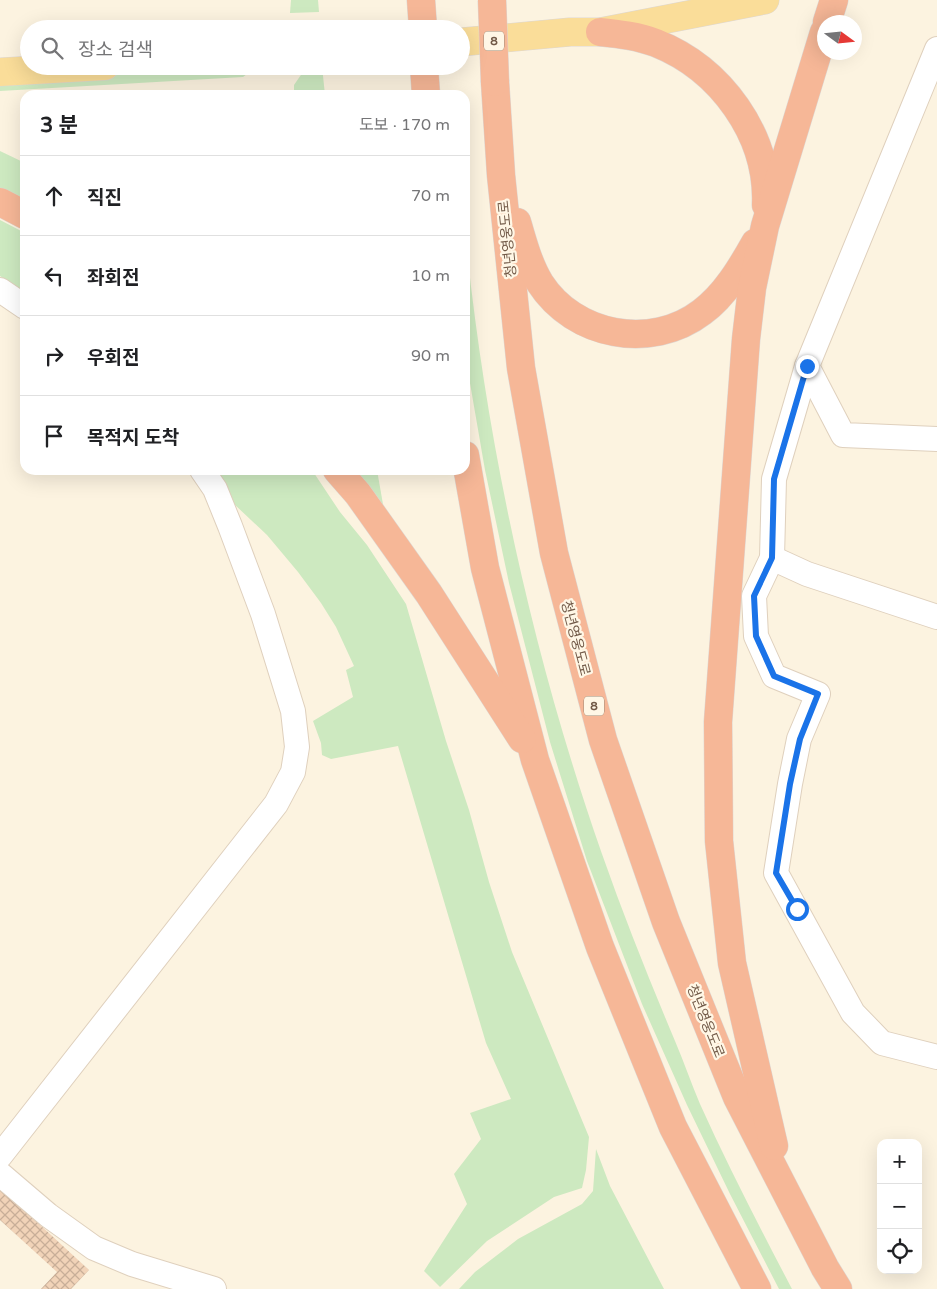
<!DOCTYPE html>
<html lang="ko">
<meta charset="utf-8">
<style>
body{margin:0;font-family:"Varela Round","Noto Sans KR",sans-serif;background:#f2f2f2;color:#202124}
.controls{position:absolute;right:15px;bottom:15px;display:grid;overflow:hidden;border-radius:10px;box-shadow:0 5px 20px #0002}
.controls button{width:45px;height:45px;display:grid;place-items:center;padding:0;border:0;border-bottom:1px solid #e0e0e0;background:#fff;color:#202124;font:25px sans-serif}
.compass{position:absolute;left:817px;top:15px;width:45px;height:45px;border-radius:50%;background:#fff;box-shadow:0 5px 20px #0002;rotate:105deg}
.stop{position:absolute;width:15px;height:15px;margin:-11px;border:4px solid #1a73e8;border-radius:50%;background:#fff}
.stop.end{background:#1a73e8;border-color:#fff;box-shadow:0 1px 5px #0008}
.list{margin:0;padding:0;list-style:none}
h2{display:flex;justify-content:space-between;align-items:center;height:65px;margin:0;padding:0 20px;font-size:21px}
h2 small{font-size:16px;font-weight:400;color:#757577}
.list li{display:grid;grid-template-columns:32px 1fr auto;gap:15px;align-items:center;box-sizing:border-box;height:80px;padding:0 20px;border-top:1px solid #e0e0e0}
.list b{display:block;font-size:19px;white-space:nowrap}
.list em{font-size:16px;font-style:normal;color:#757577}
.icon{flex:none;width:28px;height:28px;fill:none;stroke:currentColor;stroke-width:2;stroke-linecap:round;stroke-linejoin:round}
.map{position:relative;flex:none;width:937px;height:1289px;overflow:hidden}
.search{position:absolute;background:#fff;box-shadow:0 5px 20px #0002;left:20px;top:20px;width:450px;height:55px;display:flex;align-items:center;gap:12px;box-sizing:border-box;padding:0 18px;border-radius:28px;color:#757577;font-size:19px}
.panel{position:absolute;background:#fff;box-shadow:0 5px 20px #0002;left:20px;top:90px;width:450px;height:385px;border-radius:15px}
.map>svg:first-child{display:block}
.grass{fill:#cde9c0}
.building{fill:url(#building-cross-hatch)}
.lines{fill:none;stroke-linecap:round;stroke-linejoin:round}
.street-casing{stroke:#dfd0bd;stroke-width:26}
.primary-casing{stroke:#ddd7d3;stroke-width:29}
.highway-casing{stroke:#ddd7d3;stroke-width:29}
.street{stroke:#fff;stroke-width:24}
.primary{stroke:#fadd99;stroke-width:28}
.highway{stroke:#f6b797;stroke-width:28}
.highway-bridge-casing{stroke:#ddd7d3;stroke-width:29;stroke-linecap:butt}
.highway-bridge{stroke:#f6b797;stroke-width:28}
.route{stroke:#1a73e8;stroke-width:6}
.labels{text-anchor:middle;stroke-width:4.5;stroke-linejoin:round;paint-order:stroke}
.shield{fill:#fff7e6;stroke:#9c8977;stroke-width:1}
.shield-label{font-size:12px;font-weight:bold;fill:#725a48}
.street-label{font-size:14px;fill:#725a48;stroke:#fff7e6}
</style>
<div class="map">
<svg width="937" height="1289" viewBox="0 0 937 1289">
<defs>
<pattern id="building-cross-hatch" width="8" height="8" patternUnits="userSpaceOnUse" patternTransform="scale(1.25)"><rect width="8" height="8" fill="#f1d3b8"/><path d="M0 0l8 8M0 8l8-8" fill="none" stroke="#c8ae98"/></pattern>
</defs>
<rect width="100%" height="100%" fill="#fcf3e0"/>
<!-- grass -->
<g class="grass">
<polygon points="291,0 318,0 319,12 290,13"/>
<polygon points="307,66 322,66 325,95 294,95 294,85"/>
<polygon points="255,68 243,77 0,91 0,81"/>
<polygon points="0,151 25,163 25,200 0,189"/>
<polygon points="0,220 25,233 25,293 0,276"/>
<path d="M465 232C486 442 532 654 602 854 624 917 649 979 675 1041 684 1062 691 1083 700 1104 728 1166 760 1228 792 1289H779L730 1194 687 1105 642 1004 587 861 550 742 509 583 485 470 466 360Z"/>
<polygon points="215,470 312,470 340,512 367,545 406,604 446,741 469,810 489,882 512,952 589,1137 586,1170 582,1188 554,1197 487,1241 440,1287 424,1271 467,1204 454,1174 481,1139 470,1113 511,1099 486,1043 398,746 331,759 322,755 321,743 313,721 353,697 346,670 354,666 336,627 321,603 298,572 267,535 234,504"/>
<polygon points="353,470 377,470 384,510"/>
<polygon points="596,1149 610,1186 664,1289 459,1289 475,1272 518,1239 582,1204 593,1191"/>
</g>
<!-- building -->
<polygon class="building" points="0,1188 89,1270 71,1289 41,1289 57,1272 0,1220"/>
<g class="lines">
<!-- street casing -->
<g class="street-casing">
<g id="street">
<polyline points="937,49 807,366 843,435 937,439"/>
<polyline points="0,290 25,307"/>
<polyline points="807,366 774,479 772,558 754,596 756,636 774,676 818,694 799,739 790,784 776,873 853,1013 882,1043 937,1057"/>
<polyline points="772,558 807,574 937,617"/>
<polyline points="0,1156 276,804 293,772 297,747 293,711 263,614 230,526 215,489 202,470"/>
<polyline points="0,1174 48,1215 94,1248 132,1264 214,1289"/>
</g>
</g>
<!-- primary casing -->
<g class="primary-casing">
<g id="primary">
<polyline points="461,42 570,32 600,32 765,0"/>
<polyline points="0,72 105,66"/>
</g>
</g>
<!-- highway casing -->
<g class="highway-casing">
<g id="highway">
<polyline points="421,0 423,29"/>
<polyline points="827,22 834,0"/>
<path d="M600 32C619 34 638 36 656 43 721 69 769 135 766 205"/>
<polyline points="424,66 426,95"/>
<polyline points="495,82 501,175 521,368 554,553 603,740 666,922 737,1097 825,1268 838,1289"/>
<polyline points="0,202 25,215"/>
<path d="M517 222C523 243 529 265 540 283 574 336 651 351 702 312 725 295 741 268 755 243"/>
<polyline points="465,455 485,568 535,760 600,947 673,1127 757,1289"/>
<polyline points="337,470 358,494 429,594 522,739"/>
<polyline points="774,1146 732,963 719,841 718,722 746,339 752,288 765,226 824,32"/>
</g>
</g>
<!-- street -->
<use href="#street" class="street"/>
<!-- primary -->
<use href="#primary" class="primary"/>
<!-- highway -->
<use href="#highway" class="highway"/>
<!-- highway-bridge casing -->
<g class="highway-bridge-casing">
<polyline id="highway-bridge" points="492,0 495,82"/>
</g>
<!-- highway-bridge -->
<use href="#highway-bridge" class="highway-bridge"/>
</g>
<g class="lines">
<!-- route -->
<polyline class="route" points="797,909 776,873 790,784 800,739 818,694 774,676 756,636 754,596 772,558 774,479 807,366"/>
</g>
<g class="labels">
<!-- shield labels -->
<g class="shield">
<rect x="484" y="31.5" width="20" height="19" rx="4"/>
<rect x="584" y="696.5" width="20" height="19" rx="4"/>
</g>
<g class="shield-label">
<text x="494" y="45">8</text>
<text x="594" y="710">8</text>
</g>
<!-- street labels -->
<g class="street-label">
<text transform="translate(507 239) rotate(-96)" y="5">청년영웅도로</text>
<text transform="translate(576 638) rotate(75)" y="5">청년영웅도로</text>
<text transform="translate(706 1021) rotate(68)" y="5">청년영웅도로</text>
</g>
</g>
</svg>
<div class="controls">
<button>+</button>
<button>−</button>
<button><svg class="icon" aria-label="locate" viewBox="0 0 24 24"><circle cx="12" cy="12" r="6"/><path d="M12 2v4M12 18v4M2 12h4M18 12h4"/></svg></button>
</div>
<svg class="compass" viewBox="-18 -18 36 36"><path d="M0-13l5 13h-10z" fill="#e53935"/><path d="M0 13l5-13h-10z" fill="#757577"/></svg>
<div class="stop" style="left:797px;top:909px"></div>
<div class="stop end" style="left:807px;top:366px"></div>
<div class="search"><svg class="icon" aria-label="search" viewBox="0 0 24 24"><circle cx="10" cy="10" r="6"/><path d="M15 15l6 6"/></svg>장소 검색</div>
<section class="panel">
<h2>3 분<small>도보 · 170 m</small></h2>
<ul class="list">
<li><svg class="icon" aria-label="ahead" viewBox="0 0 24 24"><path d="M12 20V5M6 11l6-6 6 6"/></svg><div><b>직진</b></div><em>70 m</em></li>
<li><svg class="icon" aria-label="left" viewBox="0 0 24 24"><path d="M17 20v-9H6M10 6l-5 5 5 5"/></svg><div><b>좌회전</b></div><em>10 m</em></li>
<li><svg class="icon" aria-label="right" viewBox="0 0 24 24"><path d="M7 20v-9h11M14 6l5 5-5 5"/></svg><div><b>우회전</b></div><em>90 m</em></li>
<li><svg class="icon" aria-label="arrive" viewBox="0 0 24 24"><path d="M6 21V4h12l-3 4 3 4H6"/></svg><div><b>목적지 도착</b></div></li>
</ul>
</section>
</div>
